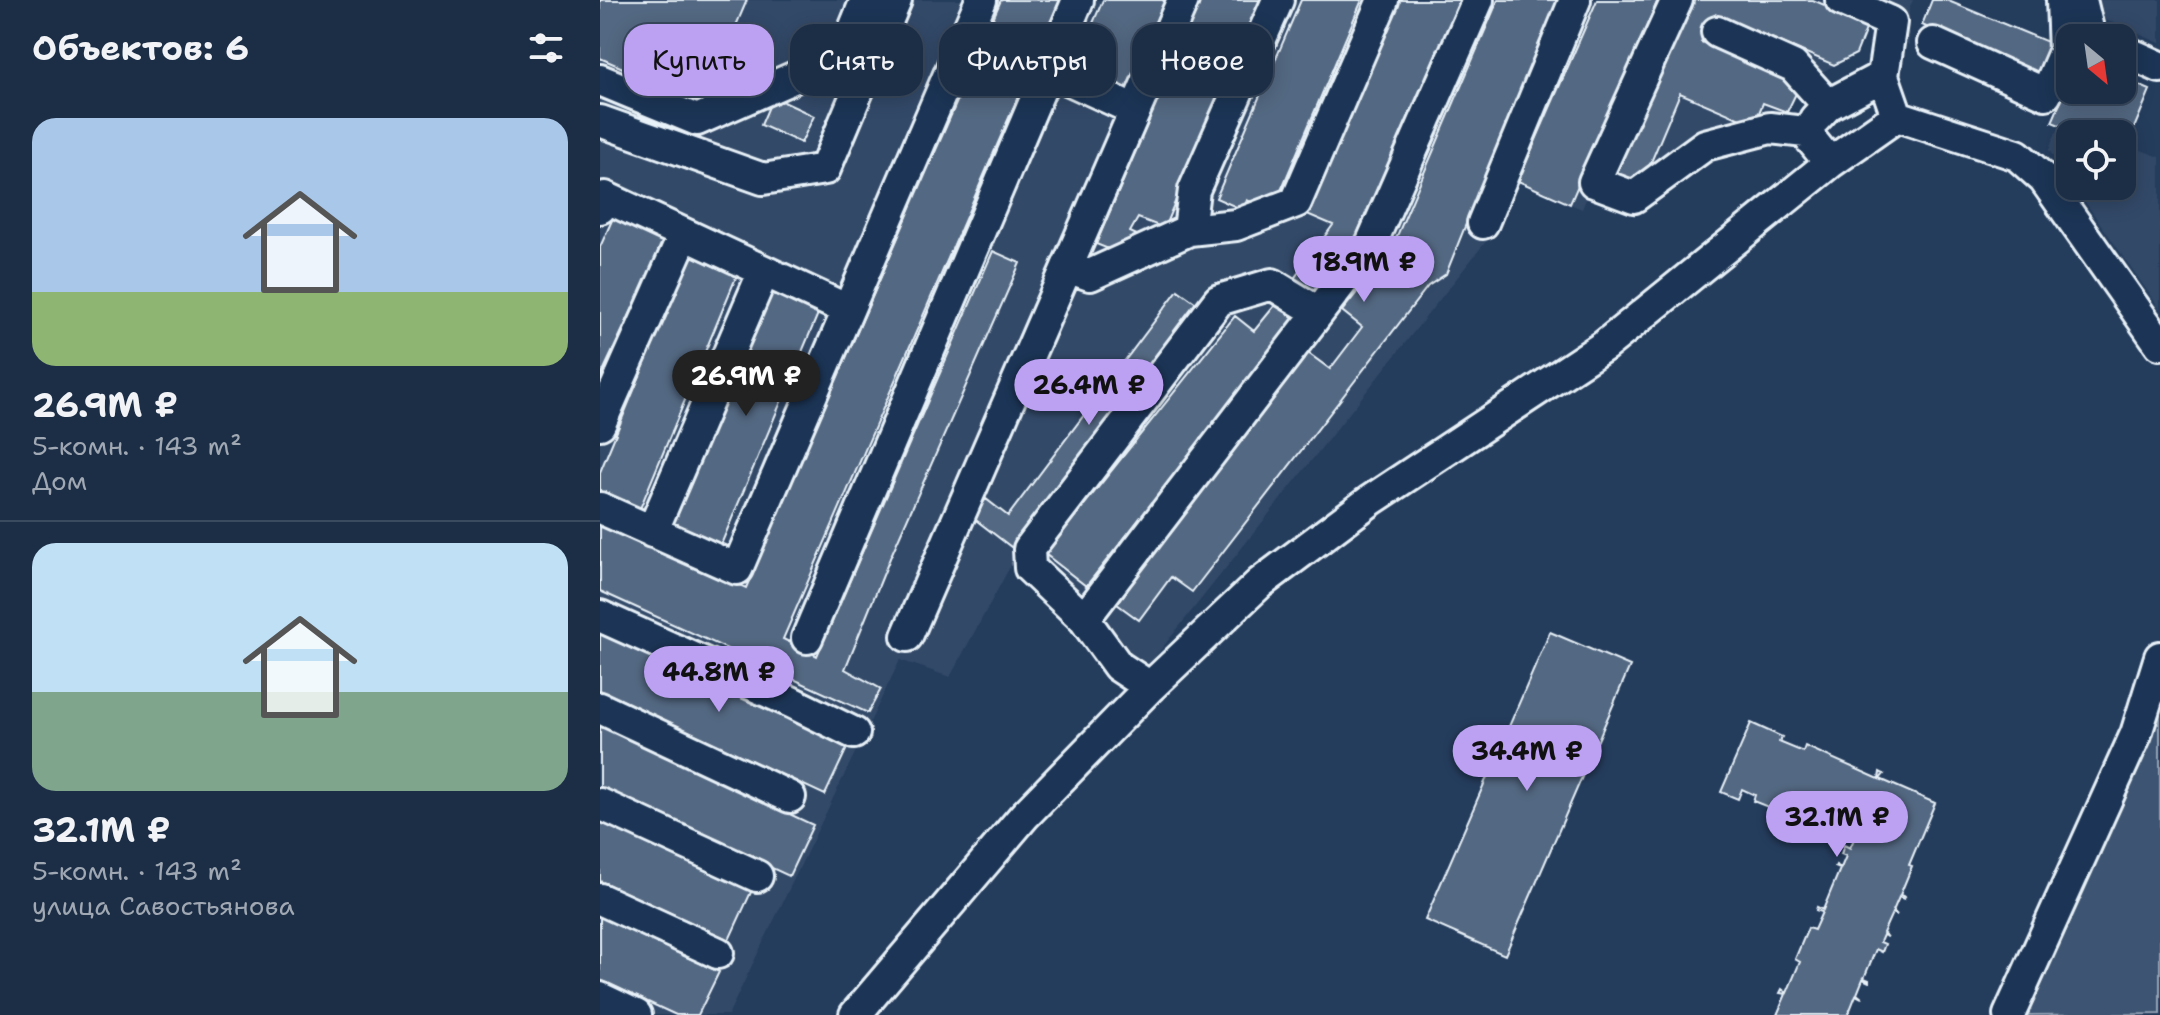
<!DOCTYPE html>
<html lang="ru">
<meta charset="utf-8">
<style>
:root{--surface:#1c2e46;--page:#25364d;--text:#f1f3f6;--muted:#a0a8b3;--line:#3a4a5f;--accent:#bca0f2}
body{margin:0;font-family:"Shantell Sans",sans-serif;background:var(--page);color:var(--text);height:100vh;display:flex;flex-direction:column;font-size:30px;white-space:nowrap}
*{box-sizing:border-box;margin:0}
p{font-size:26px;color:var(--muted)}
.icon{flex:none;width:44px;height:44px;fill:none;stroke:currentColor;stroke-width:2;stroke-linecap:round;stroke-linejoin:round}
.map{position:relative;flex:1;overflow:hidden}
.side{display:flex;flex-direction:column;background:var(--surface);width:600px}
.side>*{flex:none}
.guide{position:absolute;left:24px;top:24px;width:760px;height:72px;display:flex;gap:16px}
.needle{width:52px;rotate:151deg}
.controls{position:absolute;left:1456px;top:24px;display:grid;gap:16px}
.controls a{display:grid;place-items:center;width:80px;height:80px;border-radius:16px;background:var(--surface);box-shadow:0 4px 20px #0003,0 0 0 2px var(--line);font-size:40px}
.price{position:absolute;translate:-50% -68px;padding:0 18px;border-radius:28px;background:var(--accent);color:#111;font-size:26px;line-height:52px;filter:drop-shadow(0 2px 4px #0008)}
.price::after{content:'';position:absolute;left:50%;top:48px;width:24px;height:18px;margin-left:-12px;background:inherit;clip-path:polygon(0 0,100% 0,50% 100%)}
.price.current{background:#222;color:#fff}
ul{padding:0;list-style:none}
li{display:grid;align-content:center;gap:16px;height:424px;padding:0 32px}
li+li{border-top:2px solid var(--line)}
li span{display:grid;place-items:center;height:248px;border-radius:24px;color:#555}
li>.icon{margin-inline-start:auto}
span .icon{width:144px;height:144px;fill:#fffc;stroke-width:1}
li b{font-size:34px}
h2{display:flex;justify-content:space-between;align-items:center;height:96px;padding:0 32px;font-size:34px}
.chip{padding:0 28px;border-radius:24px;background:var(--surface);box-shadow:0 4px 20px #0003,0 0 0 2px var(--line);font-size:28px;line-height:72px}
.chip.current{background:var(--accent);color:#111}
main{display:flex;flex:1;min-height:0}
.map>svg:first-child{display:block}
.built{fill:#334a68}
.green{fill:#3e5472;stroke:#93a2b5;stroke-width:2}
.building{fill:#536782;stroke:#e8f1f8;stroke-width:2}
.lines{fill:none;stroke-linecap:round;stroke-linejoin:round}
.minor-casing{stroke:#e8f1f8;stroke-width:36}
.minor{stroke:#1d3557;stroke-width:30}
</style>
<main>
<section class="side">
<h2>Объектов: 6<svg class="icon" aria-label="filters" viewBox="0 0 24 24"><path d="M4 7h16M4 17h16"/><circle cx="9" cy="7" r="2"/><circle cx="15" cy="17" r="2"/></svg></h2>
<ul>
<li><span style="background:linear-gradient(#a9c7e8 70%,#8fb573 0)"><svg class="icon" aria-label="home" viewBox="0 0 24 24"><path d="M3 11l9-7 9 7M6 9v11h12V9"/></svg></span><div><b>26.9M ₽</b><p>5-комн. · 143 m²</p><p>Дом</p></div></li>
<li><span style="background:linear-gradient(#bfe0f5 60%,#7fa58c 0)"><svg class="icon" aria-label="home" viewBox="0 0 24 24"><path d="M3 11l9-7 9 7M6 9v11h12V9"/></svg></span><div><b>32.1M ₽</b><p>5-комн. · 143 m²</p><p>улица Савостьянова</p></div></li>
</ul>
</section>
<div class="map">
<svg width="1560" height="1015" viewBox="0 0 1560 1015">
<rect width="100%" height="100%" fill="#253d5d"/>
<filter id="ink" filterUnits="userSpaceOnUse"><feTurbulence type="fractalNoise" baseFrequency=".0125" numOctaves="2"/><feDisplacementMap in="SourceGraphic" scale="16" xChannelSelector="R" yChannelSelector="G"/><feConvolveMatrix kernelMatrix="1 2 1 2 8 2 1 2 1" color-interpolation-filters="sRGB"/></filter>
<g filter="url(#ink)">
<path class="built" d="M0 0H1313L1309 9V45L1268 25 1256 54 1201 83 1177 137 988 194 982 209 918 181 899 225 547 667 411 565 350 677 300 660 128 1015H0Z
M1490 0H1560V43L1504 19 1496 14Z
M1456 132 1470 137V180L1449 150Z
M1541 150 1560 157V309L1474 186H1522V159L1533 163Z"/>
<path class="green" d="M1560 709V1014L1427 1015 1549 744Z"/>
<path class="building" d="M0 0H147L103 103 0 58Z
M401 0H460L183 639 217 656 393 251 420 263 290 558 245 669 281 689 268 713 0 591V522L146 588Z
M503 0H567L526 92 473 69Z
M600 0H661L564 228 538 218 530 232 537 235 526 256 496 244Z
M701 0H762L677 200 666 195 661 206 647 200 643 210 616 198Z
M800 0H860L756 237 717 296 693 280 733 225 707 214Z
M898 0H960L904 130 910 134 896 166 890 164 846 274 828 286 592 592 571 577 539 620 517 604 550 558 708 353 730 369 762 327 742 311 791 250Z
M997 0H1058L970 204 918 181Z
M1088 0H1213L1268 24 1256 54 1234 65 1115 14 1101 42 1201 83 1187 112 1163 103 1154 125 1080 93 1041 186 1013 174Z
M1332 0H1346L1455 45 1441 78 1322 25Z
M1522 78 1550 90 1524 152 1522 134H1482L1452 122 1470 80V90H1522Z
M173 97 214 116 201 143 161 125Z
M13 218 64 242 0 378V247Z
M90 255 137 275 39 511 0 495V472Z
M171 289 220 309 120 547 71 527Z
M578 290 599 305 415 550 372 517 386 499 408 516Z
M676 304 698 321 486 586 445 554 635 316 654 331Z
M0 628 249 744 225 795 0 690Z
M950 632 1030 666 905 955 825 920Z
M1151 723 1182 737 1179 742 1203 752 1205 746 1279 779 1280 772 1284 774 1280 779 1335 803 1309 865 1312 866 1300 895 1305 897 1304 899 1299 897 1293 911 1297 915 1292 913 1283 933 1288 937 1283 935 1280 942 1285 944 1282 952 1276 949 1264 978 1269 980V982L1263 979 1257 994 1262 998 1256 995 1248 1015H1177L1186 994 1180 993 1182 989 1187 993 1200 962 1195 959 1208 928 1214 930 1222 912 1216 910 1217 907 1223 910 1240 869 1235 867 1236 865 1241 868 1246 856 1241 854 1244 845 1250 848 1254 839 1237 832 1234 836 1236 830 1210 819 1208 824 1191 817 1194 812 1180 806 1178 811 1153 801 1155 795 1142 789 1138 799 1121 792Z
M0 725 213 825 189 876 0 787Z
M0 821 152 890 129 940 0 881Z
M0 916 119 972 98 1015H76L0 980Z"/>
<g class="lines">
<defs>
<path id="minor" d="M678 0 594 190 589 230 636 225 696 202 783 0
M1077 0 994 182 1034 197 1105 145 1170 128 1205 132 1230 163
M1241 0 1291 22 1283 76 1297 116
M1481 0 1490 37 1493 38
M1117 32 1193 66 1228 105
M1333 43 1446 94 1464 52 1462 0
M1522 50 1560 67
M448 70 535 110
M0 80 97 120 243 56 266 0
M1297 116 1417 155 1444 179 1560 344
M1215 119 1228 105 1283 76
M0 121 163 179 225 169 296 0
M0 208 5 197 248 310
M883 223 975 0
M467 267 490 275 589 230
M0 424 84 234
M0 508 137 569 381 0
M52 532 164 271
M0 616 191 702 254 733
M484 619 430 568 429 549 619 300 672 284 718 312
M307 636 583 0
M207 638 478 0
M550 687 518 666 484 619 771 244 878 0
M0 708 190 797
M0 804 157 876
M0 899 118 953
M0 998 36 1015
M255 1015 424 816 550 687 660 583 771 500 1004 346 1230 163 1297 116
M1409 1015 1536 734 1560 657"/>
</defs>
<use href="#minor" class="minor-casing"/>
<use href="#minor" class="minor"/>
</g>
</g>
</svg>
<div class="controls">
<a><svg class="needle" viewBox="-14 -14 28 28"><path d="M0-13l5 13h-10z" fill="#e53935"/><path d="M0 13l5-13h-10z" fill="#a0a8b3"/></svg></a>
<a><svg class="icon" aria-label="locate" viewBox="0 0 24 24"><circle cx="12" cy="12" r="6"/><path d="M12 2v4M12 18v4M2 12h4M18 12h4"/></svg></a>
</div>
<b class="price" style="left:764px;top:304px">18.9M ₽</b>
<b class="price current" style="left:146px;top:418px">26.9M ₽</b>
<b class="price" style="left:489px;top:427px">26.4M ₽</b>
<b class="price" style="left:119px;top:714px">44.8M ₽</b>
<b class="price" style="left:927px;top:793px">34.4M ₽</b>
<b class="price" style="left:1237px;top:859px">32.1M ₽</b>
<div class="guide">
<a class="chip current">Купить</a>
<a class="chip">Снять</a>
<a class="chip">Фильтры</a>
<a class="chip">Новое</a>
</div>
</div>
</main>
